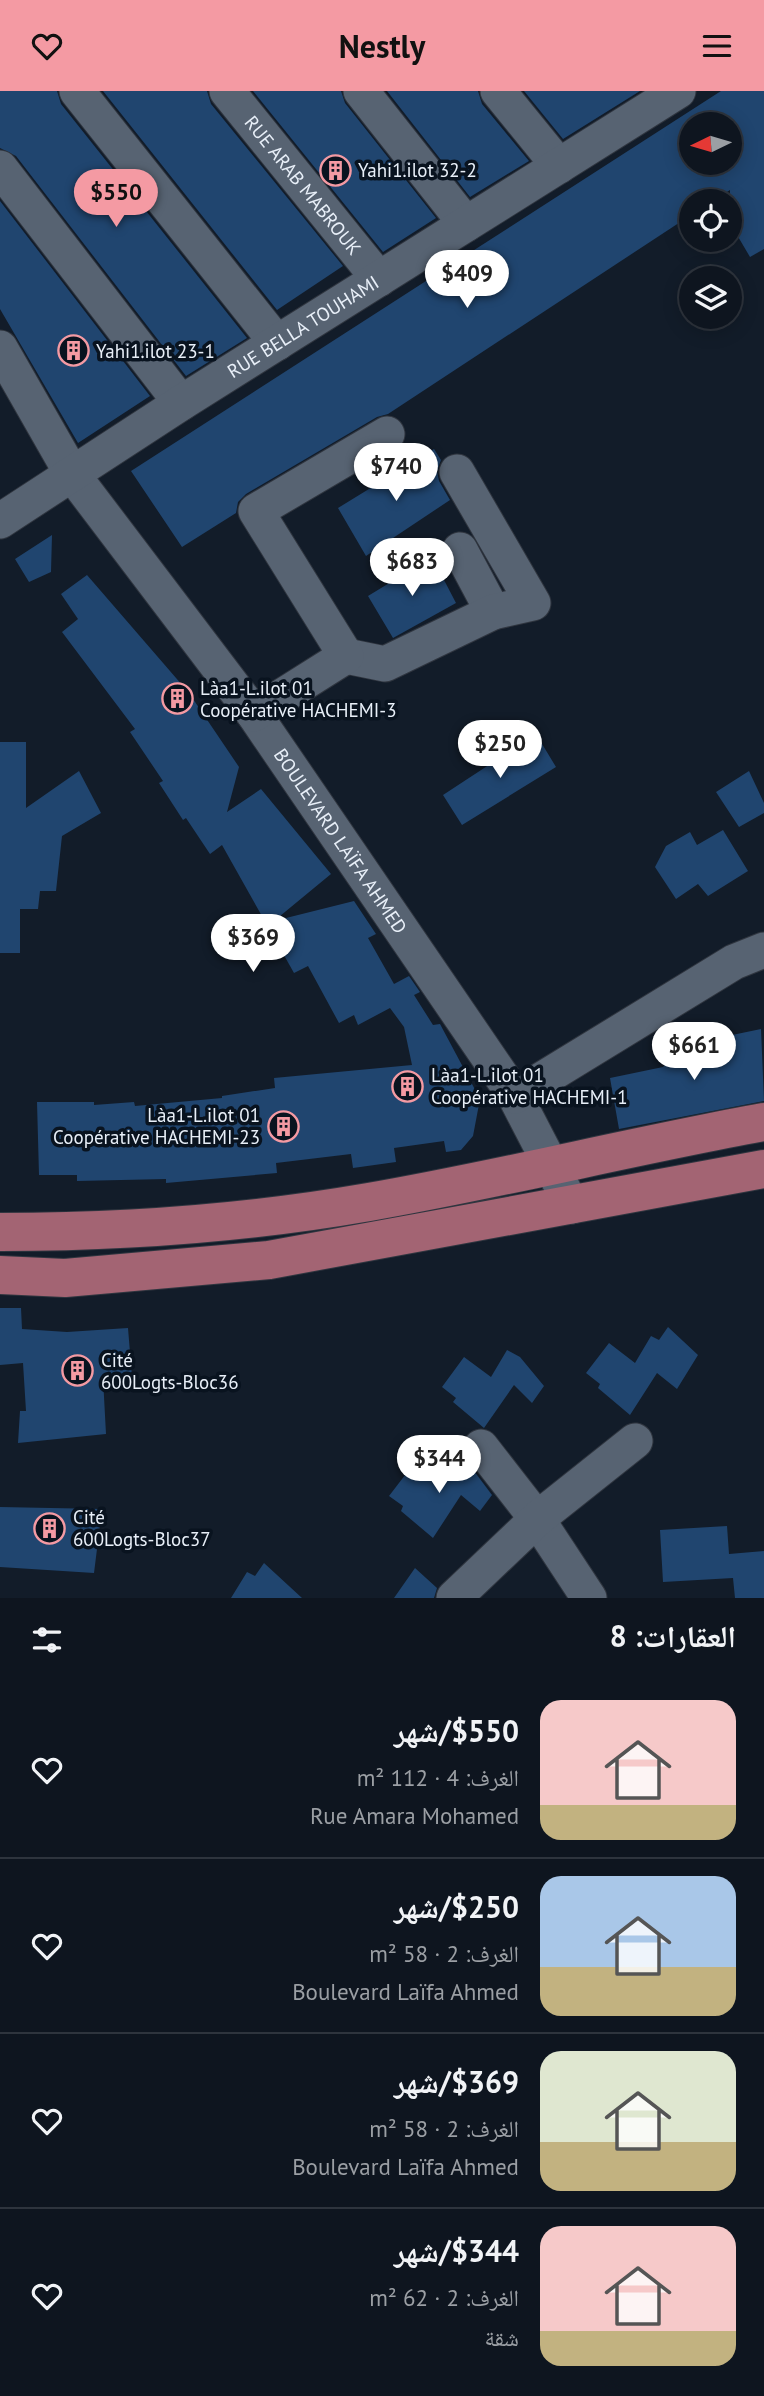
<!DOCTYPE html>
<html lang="ar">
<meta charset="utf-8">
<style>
:root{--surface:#0e151f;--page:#1c222c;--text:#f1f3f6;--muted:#9b9fa4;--line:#2e343d;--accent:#f49aa3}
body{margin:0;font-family:"PT Sans","Noto Naskh Arabic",sans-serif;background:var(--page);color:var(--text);direction:rtl;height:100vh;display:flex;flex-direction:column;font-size:26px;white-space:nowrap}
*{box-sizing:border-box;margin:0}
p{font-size:23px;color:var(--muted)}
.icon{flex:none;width:38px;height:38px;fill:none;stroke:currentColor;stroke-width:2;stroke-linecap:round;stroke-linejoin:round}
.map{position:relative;height:1507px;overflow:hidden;direction:ltr}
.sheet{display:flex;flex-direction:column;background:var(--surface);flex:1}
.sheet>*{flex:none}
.needle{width:46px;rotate:265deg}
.buttons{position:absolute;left:679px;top:21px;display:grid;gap:14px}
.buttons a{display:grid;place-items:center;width:63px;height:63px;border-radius:50%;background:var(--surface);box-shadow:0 4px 18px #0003,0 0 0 2px var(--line);font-size:35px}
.price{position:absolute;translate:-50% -60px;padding:0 16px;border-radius:24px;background:#fff;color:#222;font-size:23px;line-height:46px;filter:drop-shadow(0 2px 4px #0008)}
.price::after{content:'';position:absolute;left:50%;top:42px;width:21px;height:16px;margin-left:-10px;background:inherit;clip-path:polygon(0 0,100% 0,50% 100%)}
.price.on{background:var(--accent);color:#111}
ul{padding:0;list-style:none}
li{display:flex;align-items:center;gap:21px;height:175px;padding:0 28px}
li+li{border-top:2px solid var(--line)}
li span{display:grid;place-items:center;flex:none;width:196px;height:140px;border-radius:21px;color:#555}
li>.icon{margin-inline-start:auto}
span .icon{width:84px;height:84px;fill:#fffc;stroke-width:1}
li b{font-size:30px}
h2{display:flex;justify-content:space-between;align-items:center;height:84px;padding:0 28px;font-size:30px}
header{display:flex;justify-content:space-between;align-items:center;height:91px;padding:0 28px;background:var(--accent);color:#111;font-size:32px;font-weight:600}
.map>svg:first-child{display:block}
.building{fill:#20456f;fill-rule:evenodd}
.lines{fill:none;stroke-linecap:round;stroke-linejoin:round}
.minor-casing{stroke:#2f353f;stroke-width:37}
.major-casing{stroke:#2f353f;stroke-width:40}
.minor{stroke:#576372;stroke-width:35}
.major{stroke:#a36473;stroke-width:38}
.labels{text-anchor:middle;stroke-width:7;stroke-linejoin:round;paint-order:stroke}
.poi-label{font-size:19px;fill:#e8eff8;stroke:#09131f;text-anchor:start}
.street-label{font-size:19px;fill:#e8eff8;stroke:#09131f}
</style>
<header><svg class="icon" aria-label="menu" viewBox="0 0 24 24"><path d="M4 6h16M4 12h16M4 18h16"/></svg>Nestly<svg class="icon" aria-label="heart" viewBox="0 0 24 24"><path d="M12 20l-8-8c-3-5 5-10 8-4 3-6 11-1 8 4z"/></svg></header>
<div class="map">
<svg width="764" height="1507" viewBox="0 0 764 1507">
<rect width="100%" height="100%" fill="#121c29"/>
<path class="building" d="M0 0H57L61 13 247 247 186 285 16 65 0 57Z
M103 0H207L211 13 343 175 277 219Z
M253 0H341L345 12 436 127 383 161Z
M387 0H478L482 13 529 70 470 106Z
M524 0H640L563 48Z
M721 0H764V158L750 166 730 132V99L713 110H691V124L388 323 377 326 246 403 238 411 236 422 182 456 131 380ZM691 33H730V72H691Z
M0 110 150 305 78 352 0 218Z
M434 358 441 369 437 380 439 390 450 409 366 465 338 417Z
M52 444 51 481 29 491 15 468Z
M432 466 456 512 393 547 368 505 391 491 388 488Z
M87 484 189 602 239 676 227 721 261 698 331 783 274 830 354 810 376 843 368 847 394 893 409 885 420 901 414 904 433 934 440 933 480 1008 473 1045 461 1059 446 1061 444 1050 394 1057 396 1071 353 1077 351 1063 276 1072 277 1082 166 1092V1088L77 1090V1084H39L37 1011H94V1014L134 1011 135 1015 222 1007V1005L275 997 274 987 412 974 404 936 390 917 358 934 354 924 339 932 308 875 294 882 222 754 210 763 186 727 183 729 159 692 163 690 130 641 135 638 62 541 78 528 61 503Z
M536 643 556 676 462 734 443 704Z
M0 651H26V717L79 680 101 722 62 745 56 800H40L38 818H20V862H0Z
M749 680 764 712V722L739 736 716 701Z
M723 739 748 780 708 805 698 793 676 808 655 776 666 755 690 741 697 754Z
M761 938 764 1010 619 1038 610 987 663 976 684 954Z
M0 1217H21L22 1238 67 1241 128 1237 132 1286 103 1287 106 1343 18 1352 20 1320H26L23 1272 0 1274Z
M668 1236 698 1264 677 1298 657 1282 630 1324 598 1297 600 1293 586 1282 609 1252 635 1272 651 1245 659 1249Z
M507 1259 520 1266 544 1295 532 1312 514 1294 484 1337 453 1311 456 1307 442 1296 464 1266 491 1286Z
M454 1368 462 1372 465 1368 492 1404 480 1420 461 1404 433 1447 401 1420 403 1415 389 1405 412 1375 438 1394Z
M0 1416 102 1418 94 1482 0 1476Z
M727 1435 729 1463 764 1460V1507H735L733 1487 663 1491 660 1439Z
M264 1472 302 1507H231L247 1481 255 1485Z
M415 1477 437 1497 434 1507H394Z"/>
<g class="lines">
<defs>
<g id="minor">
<path d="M77 0 277 252"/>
<path id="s1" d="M227 0 379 188"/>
<path d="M361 0 466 133"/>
<path d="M498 0 559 75"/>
<path d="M0 77 181 312"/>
<path id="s2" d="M0 257 72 383 254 623 515 1005 572 1115"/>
<path id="s3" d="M0 430 181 312 678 0"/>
<path d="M460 459 493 521"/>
<path d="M346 565 385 573 493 521 533 512 457 381"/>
<path d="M254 623 346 565 256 420 387 343"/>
<path d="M515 1005 734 871 764 859"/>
<path d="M481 1356 537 1428 589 1507"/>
<path d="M454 1507 537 1428 635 1350"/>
</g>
<path id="major" d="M0 1141C123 1141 248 1132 369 1111 502 1088 632 1055 764 1031
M0 1184 65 1187 269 1169 764 1078"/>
</defs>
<use href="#minor" class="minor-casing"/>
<use href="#major" class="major-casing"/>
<use href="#minor" class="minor"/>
<use href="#major" class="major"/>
</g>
<defs>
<symbol id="building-ring" viewBox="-11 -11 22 22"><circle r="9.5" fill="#09131f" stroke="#f49aa3" stroke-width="1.5"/><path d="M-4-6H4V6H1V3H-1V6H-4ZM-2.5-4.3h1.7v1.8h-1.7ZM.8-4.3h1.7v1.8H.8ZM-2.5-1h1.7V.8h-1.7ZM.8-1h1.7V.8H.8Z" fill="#f49aa3"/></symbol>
</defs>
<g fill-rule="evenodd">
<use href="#building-ring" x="318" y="62" width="35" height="35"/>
<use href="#building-ring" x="56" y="242" width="35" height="35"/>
<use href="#building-ring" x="160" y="590" width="35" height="35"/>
<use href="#building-ring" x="390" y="978" width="35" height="35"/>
<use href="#building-ring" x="266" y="1018" width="35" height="35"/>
<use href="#building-ring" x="60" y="1262" width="35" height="35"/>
<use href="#building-ring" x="32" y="1420" width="35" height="35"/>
</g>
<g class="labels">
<g class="poi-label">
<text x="358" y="86">Yahi1.ilot 32-2</text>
<text x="96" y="267">Yahi1.ilot 23-1</text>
<text x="200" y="604">Làa1-L.ilot 01<tspan x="200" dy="22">Coopérative HACHEMI-3</tspan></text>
<text x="431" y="991">Làa1-L.ilot 01<tspan x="431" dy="22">Coopérative HACHEMI-1</tspan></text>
<text x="260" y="1031" text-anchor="end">Làa1-L.ilot 01<tspan x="260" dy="22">Coopérative HACHEMI-23</tspan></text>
<text x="101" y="1276">Cité<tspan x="101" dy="22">600Logts-Bloc36</tspan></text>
<text x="73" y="1433">Cité<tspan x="73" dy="22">600Logts-Bloc37</tspan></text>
</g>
<g class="street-label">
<text dy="7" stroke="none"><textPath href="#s1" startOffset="121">RUE ARAB MABROUK</textPath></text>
<text dy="7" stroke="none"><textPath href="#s3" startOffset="360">RUE BELLA TOUHAMI</textPath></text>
<text dy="7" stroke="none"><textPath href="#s2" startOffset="600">BOULEVARD LAÏFA AHMED</textPath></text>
</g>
</g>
</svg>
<div class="buttons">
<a><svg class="needle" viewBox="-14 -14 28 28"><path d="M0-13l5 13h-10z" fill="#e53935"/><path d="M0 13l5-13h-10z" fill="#9b9fa4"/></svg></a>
<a><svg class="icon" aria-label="locate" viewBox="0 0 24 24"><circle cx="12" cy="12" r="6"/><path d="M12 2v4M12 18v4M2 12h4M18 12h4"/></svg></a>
<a><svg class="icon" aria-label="layers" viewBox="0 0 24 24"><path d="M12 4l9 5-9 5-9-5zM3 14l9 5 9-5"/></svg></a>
</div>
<b class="price on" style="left:116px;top:138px">$550</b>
<b class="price" style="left:467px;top:219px">$409</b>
<b class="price" style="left:396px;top:412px">$740</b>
<b class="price" style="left:412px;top:507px">$683</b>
<b class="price" style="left:500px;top:689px">$250</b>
<b class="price" style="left:253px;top:883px">$369</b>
<b class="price" style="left:694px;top:991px">$661</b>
<b class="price" style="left:439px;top:1404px">$344</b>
</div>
<section class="sheet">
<h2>العقارات: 8<svg class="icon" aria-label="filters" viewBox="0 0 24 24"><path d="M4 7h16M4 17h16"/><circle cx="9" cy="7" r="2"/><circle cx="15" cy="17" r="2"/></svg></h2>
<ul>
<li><span style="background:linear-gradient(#f6c9c9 75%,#c2b280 0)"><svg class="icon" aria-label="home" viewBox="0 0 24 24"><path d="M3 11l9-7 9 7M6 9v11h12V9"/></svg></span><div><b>$550/شهر</b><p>الغرف: 4 · 112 m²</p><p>Rue Amara Mohamed</p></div><svg class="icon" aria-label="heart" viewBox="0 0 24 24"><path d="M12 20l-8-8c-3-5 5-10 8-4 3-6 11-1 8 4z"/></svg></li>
<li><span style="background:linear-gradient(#a9c7e8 65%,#c2b280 0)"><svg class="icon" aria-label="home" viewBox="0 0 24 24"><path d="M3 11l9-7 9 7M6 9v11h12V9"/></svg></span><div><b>$250/شهر</b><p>الغرف: 2 · 58 m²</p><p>Boulevard Laïfa Ahmed</p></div><svg class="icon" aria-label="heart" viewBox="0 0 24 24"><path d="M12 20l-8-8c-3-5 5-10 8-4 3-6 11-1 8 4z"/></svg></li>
<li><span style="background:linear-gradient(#dfe7d0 65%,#c2b280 0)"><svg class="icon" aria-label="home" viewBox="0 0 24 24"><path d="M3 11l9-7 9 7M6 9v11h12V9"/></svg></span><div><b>$369/شهر</b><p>الغرف: 2 · 58 m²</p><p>Boulevard Laïfa Ahmed</p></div><svg class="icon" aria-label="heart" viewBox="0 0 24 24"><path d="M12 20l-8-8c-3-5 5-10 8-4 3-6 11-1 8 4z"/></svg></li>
<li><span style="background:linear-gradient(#f6c9c9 75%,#c2b280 0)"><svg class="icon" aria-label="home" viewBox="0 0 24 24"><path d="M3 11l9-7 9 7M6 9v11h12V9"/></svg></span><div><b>$344/شهر</b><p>الغرف: 2 · 62 m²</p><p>شقة</p></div><svg class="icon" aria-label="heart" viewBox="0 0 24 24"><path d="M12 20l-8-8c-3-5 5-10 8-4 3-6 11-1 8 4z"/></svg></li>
</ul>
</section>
